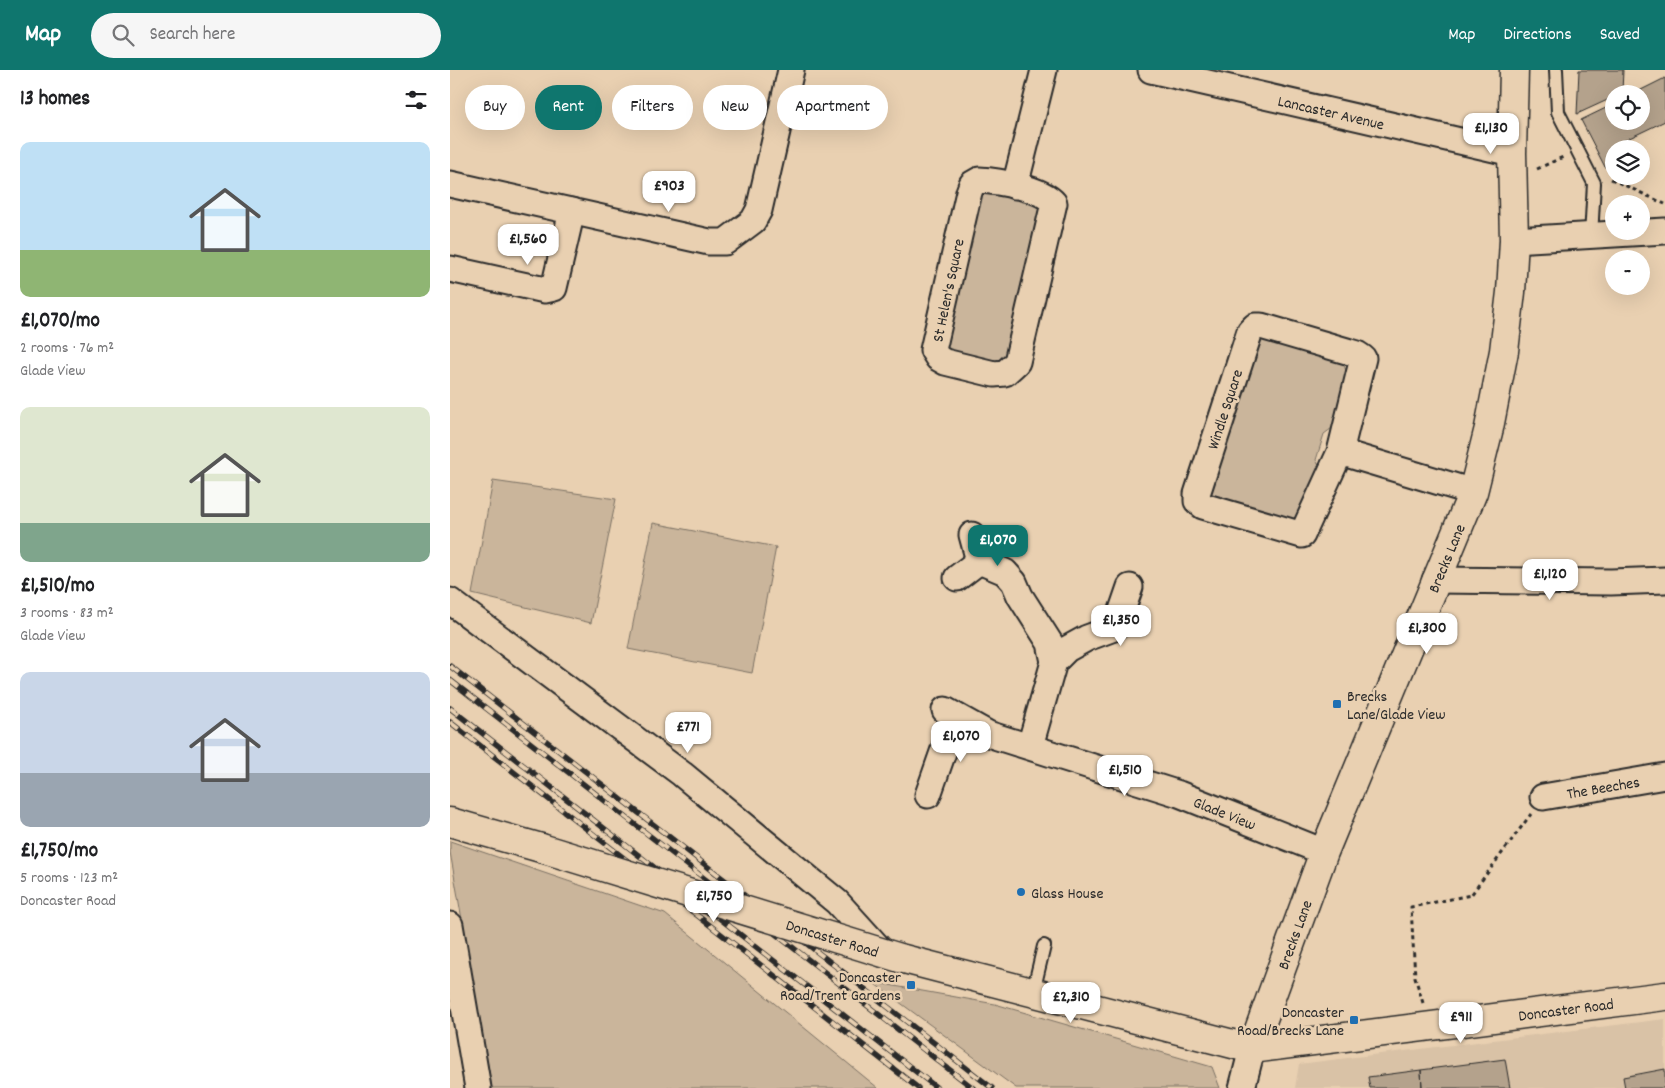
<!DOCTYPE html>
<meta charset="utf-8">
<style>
:root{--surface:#fff;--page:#f6f6f6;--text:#202124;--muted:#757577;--accent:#0f766e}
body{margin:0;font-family:Dekko,sans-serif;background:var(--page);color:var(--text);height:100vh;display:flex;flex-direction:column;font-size:19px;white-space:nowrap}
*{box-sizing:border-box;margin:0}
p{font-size:16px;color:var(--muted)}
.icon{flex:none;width:28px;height:28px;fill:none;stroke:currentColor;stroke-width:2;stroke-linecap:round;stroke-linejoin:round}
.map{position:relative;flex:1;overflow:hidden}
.details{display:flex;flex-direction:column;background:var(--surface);width:450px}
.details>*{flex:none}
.hud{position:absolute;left:15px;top:15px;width:475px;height:45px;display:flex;gap:10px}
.buttons{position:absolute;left:1155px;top:15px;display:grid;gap:10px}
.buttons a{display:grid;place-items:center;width:45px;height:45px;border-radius:50%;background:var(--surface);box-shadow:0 5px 20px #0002;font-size:25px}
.price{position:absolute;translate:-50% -42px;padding:0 11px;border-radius:10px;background:#fff;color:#222;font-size:16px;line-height:32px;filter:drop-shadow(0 1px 2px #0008)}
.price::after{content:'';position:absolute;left:50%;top:30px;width:15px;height:11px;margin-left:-8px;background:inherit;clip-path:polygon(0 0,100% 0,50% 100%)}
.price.on{background:var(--accent);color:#fff}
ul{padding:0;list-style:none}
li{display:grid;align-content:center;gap:10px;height:265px;padding:0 20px}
li span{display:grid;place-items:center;height:155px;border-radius:10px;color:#555}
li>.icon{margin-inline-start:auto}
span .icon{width:90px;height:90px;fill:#fffc;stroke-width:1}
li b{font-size:21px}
h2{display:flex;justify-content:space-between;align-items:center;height:60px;padding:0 20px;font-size:21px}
.tag{padding:0 18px;border-radius:22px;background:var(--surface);box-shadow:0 5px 20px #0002;font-size:18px;line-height:45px}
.tag.on{background:var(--accent);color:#fff}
header{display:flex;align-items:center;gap:30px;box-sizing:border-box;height:70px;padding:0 25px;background:var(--accent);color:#fff}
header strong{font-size:24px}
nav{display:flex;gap:28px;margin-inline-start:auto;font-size:18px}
.search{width:350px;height:45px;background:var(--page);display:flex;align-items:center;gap:12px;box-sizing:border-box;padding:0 18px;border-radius:28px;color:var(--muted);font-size:19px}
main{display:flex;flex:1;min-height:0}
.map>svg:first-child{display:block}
.built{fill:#d9c2a6}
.green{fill:#cab59b;stroke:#7a7063}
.building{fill:#b4a28c;stroke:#2b2b2b}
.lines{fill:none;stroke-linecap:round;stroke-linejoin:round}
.lane-casing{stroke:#2b2b2b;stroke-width:16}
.street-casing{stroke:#2b2b2b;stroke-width:29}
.secondary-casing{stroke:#2b2b2b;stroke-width:31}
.path{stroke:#2b2b2b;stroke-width:3;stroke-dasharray:4 4;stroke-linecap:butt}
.lane{stroke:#e9d0b1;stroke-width:12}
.street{stroke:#e9d0b1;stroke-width:25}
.secondary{stroke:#e9d0b1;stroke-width:28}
.rail-casing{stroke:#2b2b2b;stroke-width:5.5}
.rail{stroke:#e9d0b1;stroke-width:4;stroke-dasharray:11;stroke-linecap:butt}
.secondary-bridge-casing{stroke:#2b2b2b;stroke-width:31;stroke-linecap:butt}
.secondary-bridge{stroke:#e9d0b1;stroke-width:28}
.poi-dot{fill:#1f6fb2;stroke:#e9d0b1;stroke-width:2}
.labels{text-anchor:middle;stroke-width:5;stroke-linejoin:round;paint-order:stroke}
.street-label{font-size:16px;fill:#2b2b2b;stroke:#e9d0b1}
.poi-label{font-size:16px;fill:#2b2b2b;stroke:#e9d0b1;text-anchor:start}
</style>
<header>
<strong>Map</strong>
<div class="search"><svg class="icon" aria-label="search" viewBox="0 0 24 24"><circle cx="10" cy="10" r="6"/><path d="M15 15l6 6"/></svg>Search here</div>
<nav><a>Map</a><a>Directions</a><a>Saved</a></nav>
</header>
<main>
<section class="details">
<h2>13 homes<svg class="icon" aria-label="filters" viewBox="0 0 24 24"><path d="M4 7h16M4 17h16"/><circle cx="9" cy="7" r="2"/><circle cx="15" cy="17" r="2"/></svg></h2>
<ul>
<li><span style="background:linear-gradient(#bfe0f5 70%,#8fb573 0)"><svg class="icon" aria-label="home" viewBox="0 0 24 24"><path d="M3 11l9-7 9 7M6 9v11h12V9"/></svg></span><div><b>£1,070/mo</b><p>2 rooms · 76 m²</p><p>Glade View</p></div></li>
<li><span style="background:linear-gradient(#dfe7d0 75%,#7fa58c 0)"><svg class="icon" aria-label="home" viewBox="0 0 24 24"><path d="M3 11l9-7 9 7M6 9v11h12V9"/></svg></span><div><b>£1,510/mo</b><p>3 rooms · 83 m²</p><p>Glade View</p></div></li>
<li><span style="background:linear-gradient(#c9d6e8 65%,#9aa5b1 0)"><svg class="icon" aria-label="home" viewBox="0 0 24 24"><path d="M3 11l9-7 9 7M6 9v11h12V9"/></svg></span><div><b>£1,750/mo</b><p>5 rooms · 123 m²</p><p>Doncaster Road</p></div></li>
</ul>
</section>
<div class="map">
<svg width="1215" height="1018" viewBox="0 0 1215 1018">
<rect width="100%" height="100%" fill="#e9d0b1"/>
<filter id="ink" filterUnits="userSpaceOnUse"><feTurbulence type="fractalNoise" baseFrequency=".02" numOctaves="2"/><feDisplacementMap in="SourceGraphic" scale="10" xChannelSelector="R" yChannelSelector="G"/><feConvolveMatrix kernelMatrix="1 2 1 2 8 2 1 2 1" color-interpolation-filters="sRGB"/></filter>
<g filter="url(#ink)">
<path class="built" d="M1215 949V1018H845L849 994Z"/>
<path class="green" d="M539 122C556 126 585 126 592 145L555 294 494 279 525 131 532 124Z
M816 267 891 289 899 307 889 353 874 364 866 390 873 403 851 454 762 432 758 414 804 275Z
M43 411 166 429 141 553 22 524Z
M203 453 326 477 302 603 178 579Z
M0 771 215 844 428 1018H42L0 782Z
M422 912 545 934 762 997 770 1018H566Z"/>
<path class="building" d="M1129 0H1173L1172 22 1164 24V27L1127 44Z
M1215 8V51L1167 74 1169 79H1164V93L1155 97 1131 50 1164 34V51H1191V24H1183Z
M1055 989 1060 1018H972L971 1000Z
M1215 999V1018H1175L1173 1007Z
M971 1000 972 1018H920L918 1007Z"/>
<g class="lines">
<defs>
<path id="lane" d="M1106 0 1108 42 1144 113 1141 167
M583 922 594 876"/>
<g id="street">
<path id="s1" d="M701 0 1062 83"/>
<path d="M529 110C548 111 592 118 604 133L567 292 555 303 544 304 495 292 488 288 483 280 519 122 522 114Z"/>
<path d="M0 114 259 172H275L303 151 309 140 341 0"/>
<path d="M565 116 594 0"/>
<path d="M1064 170 1215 161"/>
<path d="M0 199 95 220 104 218 122 141"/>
<path d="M890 382 913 288 907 284 811 256H805L800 261 747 424V431L753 436 852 465 890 382 1023 422"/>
<path d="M529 491 555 502 564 512 570 526 600 573 604 592 580 676"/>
<path d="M507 508 529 491 522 465"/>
<path d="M985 510 1161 512 1215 510"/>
<path d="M0 531 232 704 387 832 434 884"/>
<path d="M604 592 617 579 637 568 664 558 669 549 680 517"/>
<path id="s2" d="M495 640 538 664 729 724 874 782"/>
<path d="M478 725 505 648"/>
<path id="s3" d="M1093 727 1215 706"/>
<path d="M0 855 28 1018"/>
<path d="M792 1018 802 979"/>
</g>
<g id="secondary">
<path d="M0 752 91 778"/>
<path id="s4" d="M450 888 802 979 1215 926"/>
<path id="s5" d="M802 979 874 782 1023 422 1039 358 1054 281 1061 222 1064 170 1062 83 1064 0"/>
</g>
</defs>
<use href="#lane" class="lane-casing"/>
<use href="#street" class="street-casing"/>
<use href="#secondary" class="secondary-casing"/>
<path class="path" d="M1087 99 1113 87
M1161 109 1215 134
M973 933 965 907 961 837 1021 825 1081 744"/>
<use href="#lane" class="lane"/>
<use href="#street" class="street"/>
<use href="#secondary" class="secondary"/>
<defs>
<path id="rail" d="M0 596 542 1018
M0 610 523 1018
M0 638 487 1018
M0 652 468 1018"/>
</defs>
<use href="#rail" class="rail-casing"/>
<use href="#rail" class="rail"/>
<defs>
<g id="secondary-bridge">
<path id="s6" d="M91 778 450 888"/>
</g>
</defs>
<use href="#secondary-bridge" class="secondary-bridge-casing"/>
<use href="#secondary-bridge" class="secondary-bridge"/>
</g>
</g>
<g class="poi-dot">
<rect x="882" y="629" width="10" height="10" rx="2.5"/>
<circle cx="571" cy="822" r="5"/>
<rect x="456" y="910" width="10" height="10" rx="2.5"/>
<rect x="899" y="945" width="10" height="10" rx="2.5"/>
</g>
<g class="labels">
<g class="street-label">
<text dy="6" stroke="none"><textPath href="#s1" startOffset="185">Lancaster Avenue</textPath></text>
<text transform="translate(497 220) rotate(-78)" y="6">St Helen's Square</text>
<text transform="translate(774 339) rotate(-72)" y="6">Windle Square</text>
<text dy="6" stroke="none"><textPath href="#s5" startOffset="528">Brecks Lane</textPath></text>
<text dy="6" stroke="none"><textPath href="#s3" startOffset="61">The Beeches</textPath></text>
<text dy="6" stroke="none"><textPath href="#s2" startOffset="299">Glade View</textPath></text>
<text dy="6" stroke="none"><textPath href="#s5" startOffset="122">Brecks Lane</textPath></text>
<text dy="6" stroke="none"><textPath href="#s6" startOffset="305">Doncaster Road</textPath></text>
<text dy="6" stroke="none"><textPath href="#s4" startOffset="680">Doncaster Road</textPath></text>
</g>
<g class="poi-label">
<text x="897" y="631">Brecks<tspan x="897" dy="18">Lane/Glade View</tspan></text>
<text x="581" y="828">Glass House</text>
<text x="451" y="912" text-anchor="end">Doncaster<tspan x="451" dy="18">Road/Trent Gardens</tspan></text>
<text x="894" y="947" text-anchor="end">Doncaster<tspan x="894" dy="18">Road/Brecks Lane</tspan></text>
</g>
</g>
</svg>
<div class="buttons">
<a><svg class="icon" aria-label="locate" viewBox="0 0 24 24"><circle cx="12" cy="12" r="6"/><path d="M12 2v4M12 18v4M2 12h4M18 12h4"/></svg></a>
<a><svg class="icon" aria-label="layers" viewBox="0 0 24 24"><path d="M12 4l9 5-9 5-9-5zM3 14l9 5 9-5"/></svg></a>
<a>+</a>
<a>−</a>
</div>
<b class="price" style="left:1041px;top:85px">£1,130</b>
<b class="price" style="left:219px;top:143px">£903</b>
<b class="price" style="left:78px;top:196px">£1,560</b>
<b class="price on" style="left:548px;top:497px">£1,070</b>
<b class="price" style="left:1100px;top:531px">£1,120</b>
<b class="price" style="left:671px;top:577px">£1,350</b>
<b class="price" style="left:977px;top:585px">£1,300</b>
<b class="price" style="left:238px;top:684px">£771</b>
<b class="price" style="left:511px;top:693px">£1,070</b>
<b class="price" style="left:675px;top:727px">£1,510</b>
<b class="price" style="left:264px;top:853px">£1,750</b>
<b class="price" style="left:621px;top:954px">£2,310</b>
<b class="price" style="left:1011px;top:974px">£911</b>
<div class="hud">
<a class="tag">Buy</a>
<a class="tag on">Rent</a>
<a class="tag">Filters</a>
<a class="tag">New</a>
<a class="tag">Apartment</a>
</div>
</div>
</main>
